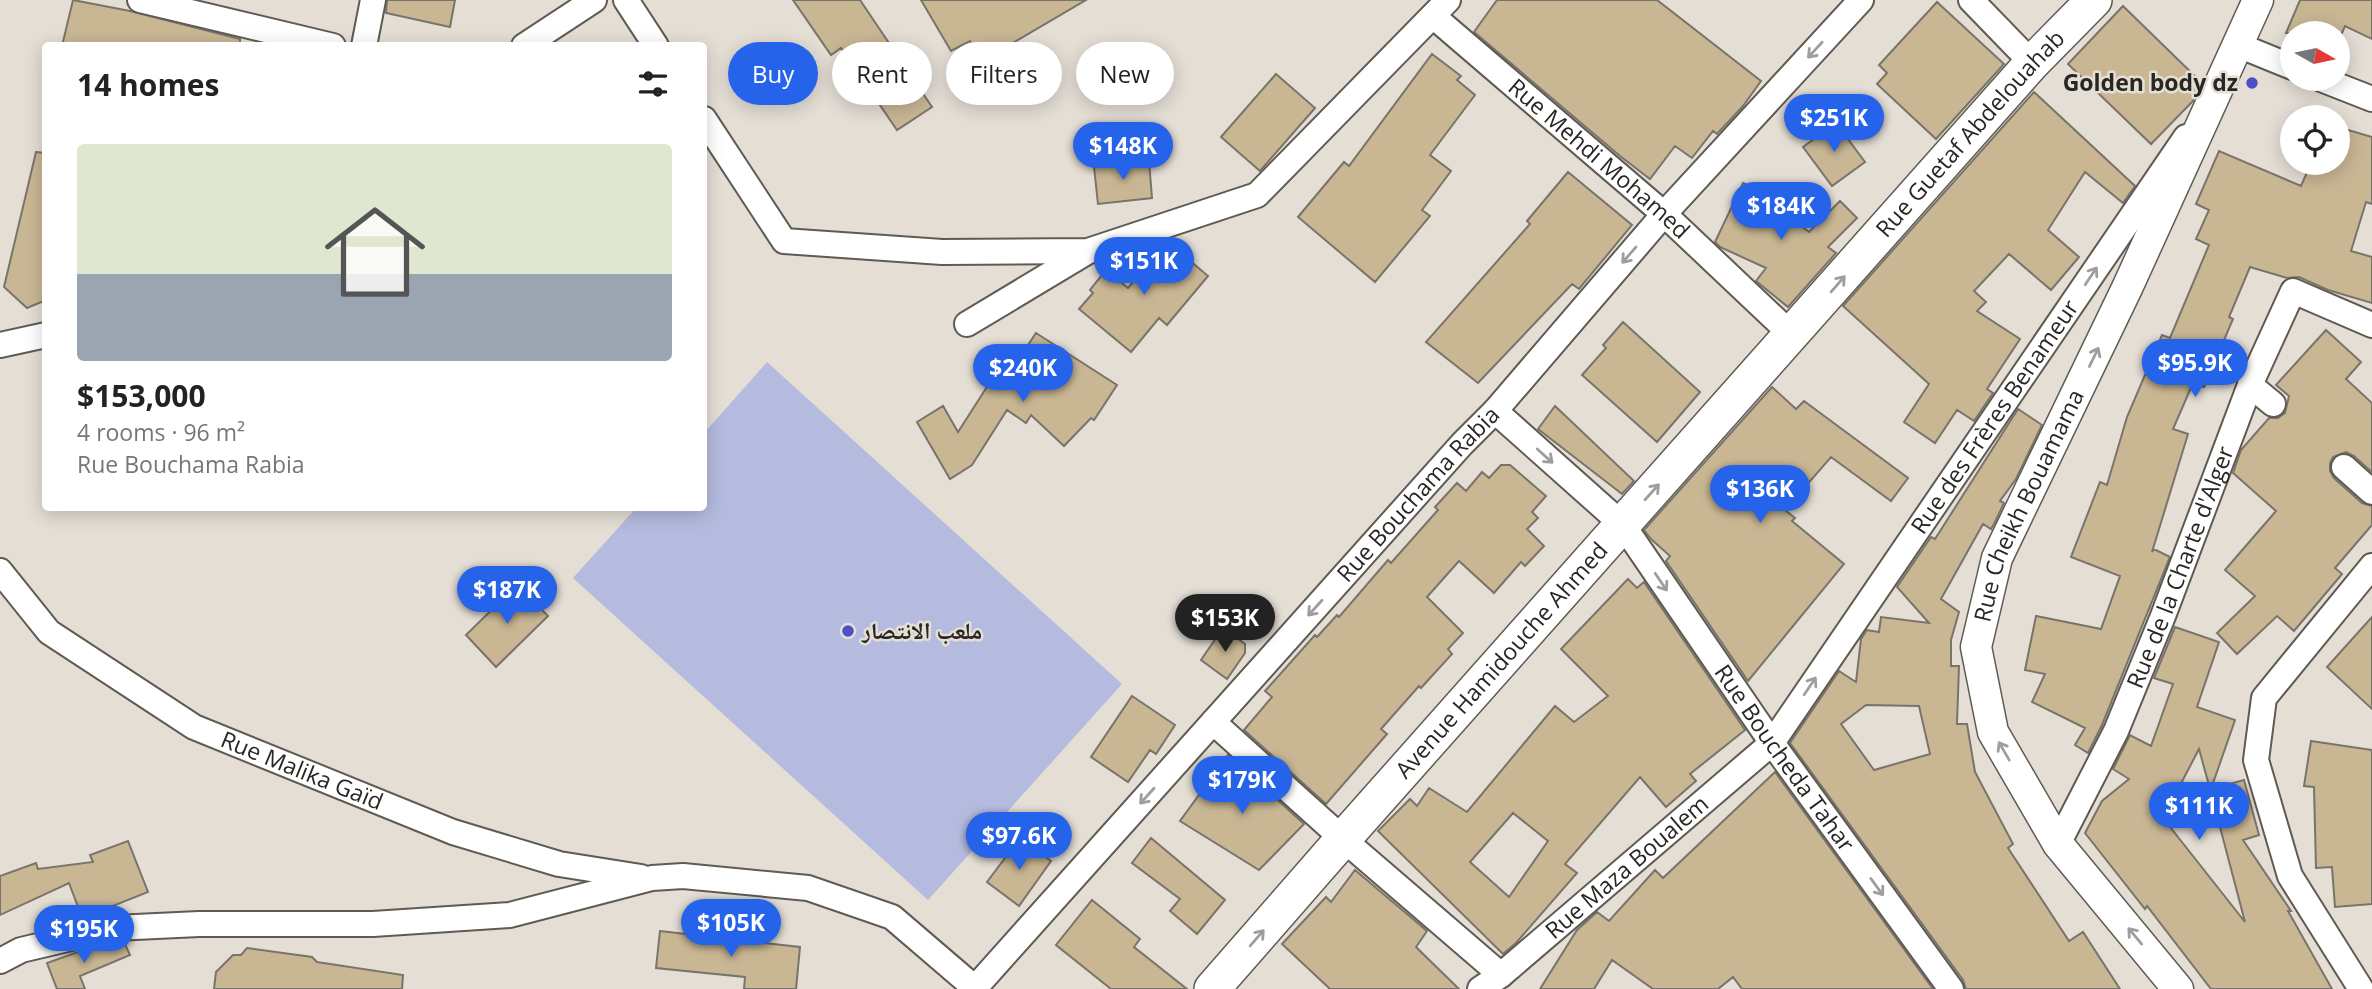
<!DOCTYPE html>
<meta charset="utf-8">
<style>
:root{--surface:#fff;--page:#f6f6f6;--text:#222;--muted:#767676;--line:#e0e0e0;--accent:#2563eb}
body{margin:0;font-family:"Open Sans","Noto Naskh Arabic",sans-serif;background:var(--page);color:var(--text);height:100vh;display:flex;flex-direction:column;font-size:26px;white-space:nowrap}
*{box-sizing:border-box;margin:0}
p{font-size:23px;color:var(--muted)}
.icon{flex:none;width:38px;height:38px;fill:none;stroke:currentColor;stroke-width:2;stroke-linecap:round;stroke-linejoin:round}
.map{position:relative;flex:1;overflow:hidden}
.panel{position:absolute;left:42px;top:42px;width:665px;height:469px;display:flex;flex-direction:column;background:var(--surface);border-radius:7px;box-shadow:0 4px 18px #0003}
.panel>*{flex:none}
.guide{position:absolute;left:728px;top:42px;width:665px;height:63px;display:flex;gap:14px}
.needle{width:46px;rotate:99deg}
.buttons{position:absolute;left:2280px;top:21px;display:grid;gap:14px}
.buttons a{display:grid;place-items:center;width:70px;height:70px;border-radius:50%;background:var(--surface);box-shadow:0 4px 18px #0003;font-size:35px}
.price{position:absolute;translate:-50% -60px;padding:0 16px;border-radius:24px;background:var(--accent);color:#fff;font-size:23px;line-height:46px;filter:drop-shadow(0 2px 4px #0008)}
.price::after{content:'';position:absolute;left:50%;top:42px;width:21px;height:16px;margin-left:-10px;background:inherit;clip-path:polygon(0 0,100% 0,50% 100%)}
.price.on{background:#222;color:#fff}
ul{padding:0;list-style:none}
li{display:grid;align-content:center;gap:14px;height:371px;padding:0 35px}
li+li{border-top:2px solid var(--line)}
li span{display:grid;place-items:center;height:217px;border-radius:7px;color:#555}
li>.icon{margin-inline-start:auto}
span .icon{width:126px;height:126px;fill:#fffc;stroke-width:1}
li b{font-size:30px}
h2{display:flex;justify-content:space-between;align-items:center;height:84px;padding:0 35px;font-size:30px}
.tag{padding:0 24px;border-radius:32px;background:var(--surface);box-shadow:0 4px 18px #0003;font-size:24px;line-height:63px}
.tag.on{background:var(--accent);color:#fff}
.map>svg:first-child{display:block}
.green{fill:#b4bbde}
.building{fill:#c9b794;stroke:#79746b;stroke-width:2;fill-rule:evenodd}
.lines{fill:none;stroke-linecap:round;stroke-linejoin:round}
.minor-casing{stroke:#5f5b53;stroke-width:28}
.tertiary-casing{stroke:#5f5b53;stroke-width:33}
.secondary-casing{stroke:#5f5b53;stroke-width:38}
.minor{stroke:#fff;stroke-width:24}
.tertiary{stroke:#fff;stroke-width:30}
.secondary{stroke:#fff;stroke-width:35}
.oneway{stroke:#9f9e9c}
.poi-dot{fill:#4b50c6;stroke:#e4ded5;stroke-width:2.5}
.labels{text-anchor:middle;stroke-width:5;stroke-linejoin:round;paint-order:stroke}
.poi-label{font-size:23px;font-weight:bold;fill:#292723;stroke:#e4ded5;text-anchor:end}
.street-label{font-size:23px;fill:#292723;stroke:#e4ded5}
</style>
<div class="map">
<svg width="2372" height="989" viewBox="0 0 2372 989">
<rect width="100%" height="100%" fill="#e4ded5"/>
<path class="green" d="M767 362 1122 684 928 900 573 578 636 508H704V433Z"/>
<path class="building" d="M73 0 130 11 240 39V46H62Z
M387 0H455L450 27 386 13Z
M793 0H860L932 107 897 130 841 48 831 55Z
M921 0H1086L982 61 970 41 951 51Z
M1497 0H1657L1761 81 1743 106 1717 134 1713 131 1692 158 1675 146 1650 179 1620 156 1474 32Z
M2300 0H2372V39L2345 26 2342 33H2286Z
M1937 2 2004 64 1936 139 1877 84 1887 73 1879 65Z
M2123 6 2201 82 2193 101 2151 144 2068 64Z
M1432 54 1461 76 1457 80 1475 95 1430 155 1451 171 1422 210 1430 216 1375 282 1298 217 1344 162 1349 166Z
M1276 74 1315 108 1260 171 1221 137Z
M2034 92 2135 186 2123 203 2085 172 2048 230 2079 257 2051 290 2009 254 1974 291 1986 302 1977 311 2020 339 1987 389 1993 393 1974 421 1957 410 1935 443 1904 422 1929 384 1843 306Z
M1836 123 1865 162 1832 186 1803 147Z
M2338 127 2372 137V204L2366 202 2351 251 2372 257V303L2328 290 2299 277 2287 278 2250 267 2229 317 2233 319 2204 387 2193 383 2173 429 2188 434 2152 552 2154 549 2170 557 2102 725 2088 753 2075 745 2085 728 2032 702 2045 674 2025 670 2036 616 2101 629 2120 576 2071 557 2100 482 2107 485 2127 417 2162 335 2170 338 2209 245 2196 239 2209 210 2196 204 2219 151 2301 186 2311 163H2338Z
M36 152 46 153V300L27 308 4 287Z
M1149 161 1152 198 1098 204 1094 167Z
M1568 172 1632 225 1579 289 1572 284 1478 383 1426 342 1530 224 1527 221Z
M1743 183 1776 198 1774 204 1809 232 1840 201 1857 218 1828 247 1836 253 1788 307 1756 281 1766 268 1720 247 1715 242Z
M1167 241 1208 276 1167 325 1159 318 1131 352 1079 309 1093 293 1090 290 1106 270 1128 288Z
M1623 322 1700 392 1657 442 1582 375 1606 348 1603 345Z
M2326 330 2361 362 2346 379 2372 403V472L2354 456 2346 452 2333 457 2330 463V471L2334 478 2362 503 2372 506V525L2335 568 2342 574 2294 631 2277 616 2237 654 2217 633 2255 596 2225 570 2276 511 2233 473 2241 450 2269 418H2278L2285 413 2289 396 2276 385Z
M1036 333 1117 385 1094 420 1091 418 1064 446 1031 415 1026 423 1007 410 972 465 950 479 917 422 943 406 958 432 999 368 1009 374Z
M1772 387 1796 409 1804 401 1908 478 1891 501 1831 457 1785 510 1795 518 1792 521 1844 564 1748 681 1666 561 1670 556 1651 539 1644 530Z
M1555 406 1634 481 1622 494 1538 429Z
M2018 409 2042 425 2016 479 2000 501 2004 503 1994 524 1991 529 1983 524 1941 599 1959 612 1951 640V666H1959L1957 724H1967L1975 772 2013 844 2008 848 2069 941 2083 932 2120 989H1966L1963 980 1790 743 1839 671 1856 682 1861 639 1867 630 1879 632 1881 617 1929 623 1897 587 1931 537 1935 539ZM1866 705 1919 706 1930 754 1874 770 1841 724Z
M1501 465H1510L1546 496 1532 512 1538 518 1527 529 1544 546 1525 566 1521 562 1494 593 1459 561 1427 597 1463 633 1448 649 1452 654 1421 688 1419 686 1381 729 1387 734 1326 804 1244 730 1272 697 1265 691 1315 635 1317 637 1337 615 1339 617 1388 560 1391 563 1438 510 1435 507 1457 483 1466 491 1482 472 1489 478Z
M1628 579 1637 588 1644 582 1745 730 1690 774 1696 781 1666 807 1640 777 1565 864 1577 873 1516 943 1503 954 1378 831 1410 799 1417 806 1429 788 1467 812 1555 706 1574 722 1608 696 1561 649ZM1513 813 1548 841 1509 897 1470 862Z
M517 585 548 616 496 667 466 635Z
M2372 617V709L2327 667Z
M2175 627 2219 642 2197 707 2235 720 2211 789 2244 780 2259 835 2243 840 2291 911H2288L2332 989H2211L2147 906 2145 909 2085 833 2102 801 2129 779 2113 769 2130 735 2151 746 2173 684 2154 678ZM2199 749 2210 789 2245 922 2163 818Z
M1223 628 1245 644V653L1227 679 1201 660Z
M1132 696 1175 725 1156 754 1150 750 1128 782 1091 757Z
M2311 741 2372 750V904L2335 907 2332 867 2316 868 2314 787 2304 786Z
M1228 755 1304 824 1259 870 1180 821Z
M1775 772 1933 989H1742L1733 977 1718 989H1653L1612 960 1594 989H1540L1577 930 1597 912 1609 921 1655 870 1663 878Z
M1020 838 1051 861 1019 906 987 882Z
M1151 838 1225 900 1197 934 1170 911 1180 899 1132 863Z
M128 841 148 892 110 907 113 913 83 920 69 883 0 915V876L36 863 38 869 93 862 90 855Z
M1355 870 1427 931 1416 947 1459 989H1330L1282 944 1326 897 1331 902Z
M1092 900 1140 939 1134 947 1187 989H1111L1056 945Z
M660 931 800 947 796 989H744L745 977 656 968Z
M124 942 130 955 80 976 85 989H57L47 963 75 953Z
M247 948 312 957 317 962 403 975 402 989H214L216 972 233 955H241Z"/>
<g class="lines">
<defs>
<g id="minor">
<path d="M140 0 333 46"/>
<path d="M626 0 656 46"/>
<path d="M1971 0 2032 63"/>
<path id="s1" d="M1433 16 1664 214 1792 335"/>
<path d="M2238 45 2292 67"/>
<path d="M364 46 373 0"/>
<path d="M524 46 594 0"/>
<path d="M2321 79 2372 99"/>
<path d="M704 119 784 241 942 252 1088 251 1257 195 1448 0"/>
<path d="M967 324 1087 252"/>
<path d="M0 345 46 335"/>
<path d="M2250 385 2273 404"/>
<path id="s2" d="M1495 411 1623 525 1772 743 1951 989"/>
<path d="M2344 467 2372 492"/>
<path id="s3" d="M0 571 49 632 194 727 453 832 559 864 641 877"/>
<path d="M1213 722 1343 839 1501 975"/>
<path id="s4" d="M2058 844 2116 731 2163 616 2250 385 2293 291 2372 325"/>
<path d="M0 961 21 950 114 928 199 924H373L510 915 652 878 683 876 808 888 892 917 976 989"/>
<path id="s5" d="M974 989 1462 444 1495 411 1664 214 1861 0"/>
<path id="s6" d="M1480 989 1501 975 1772 743 2186 137"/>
<path d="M2361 989 2290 876 2256 760 2264 698 2372 566"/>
</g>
<g id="tertiary">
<path id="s7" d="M2178 989 2058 844 1993 732 1976 647 1997 558 2128 286 2258 0"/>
</g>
<g id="secondary">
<path id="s8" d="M1212 989 1343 839 2032 63 2094 0"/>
</g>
</defs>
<use href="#minor" class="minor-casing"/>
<use href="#tertiary" class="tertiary-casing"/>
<use href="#secondary" class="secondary-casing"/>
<use href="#minor" class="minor"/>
<use href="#tertiary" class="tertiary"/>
<use href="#secondary" class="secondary"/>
</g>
<defs><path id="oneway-shaft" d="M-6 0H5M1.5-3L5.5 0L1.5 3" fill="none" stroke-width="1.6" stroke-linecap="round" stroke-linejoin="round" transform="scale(1.75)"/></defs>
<g class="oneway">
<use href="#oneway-shaft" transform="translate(1815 50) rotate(133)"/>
<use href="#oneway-shaft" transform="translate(1629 255) rotate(131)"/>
<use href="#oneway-shaft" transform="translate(2091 276) rotate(-56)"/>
<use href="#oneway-shaft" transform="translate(1838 284) rotate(-49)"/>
<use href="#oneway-shaft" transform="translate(2094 357) rotate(-64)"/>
<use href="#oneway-shaft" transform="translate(1545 456) rotate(42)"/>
<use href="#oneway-shaft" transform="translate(1652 492) rotate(-48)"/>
<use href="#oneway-shaft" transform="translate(1661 582) rotate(56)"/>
<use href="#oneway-shaft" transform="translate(1315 608) rotate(132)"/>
<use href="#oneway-shaft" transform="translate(1810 686) rotate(-56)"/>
<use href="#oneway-shaft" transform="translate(2004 751) rotate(-120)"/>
<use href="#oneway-shaft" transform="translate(1147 796) rotate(132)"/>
<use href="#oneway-shaft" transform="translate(1877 887) rotate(54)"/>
<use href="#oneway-shaft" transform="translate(2135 936) rotate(-130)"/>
<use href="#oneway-shaft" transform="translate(1257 938) rotate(-49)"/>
</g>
<g class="poi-dot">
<circle cx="2252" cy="83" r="7"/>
<circle cx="848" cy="631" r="7"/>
</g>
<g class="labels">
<g class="poi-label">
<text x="2238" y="91">Golden body dz</text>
<text x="862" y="639" text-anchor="start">ملعب الانتصار</text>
</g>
<g class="street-label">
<text dy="8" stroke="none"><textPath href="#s8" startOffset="1143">Rue Guetaf Abdelouahab</textPath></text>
<text dy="8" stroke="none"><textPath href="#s1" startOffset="219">Rue Mehdi Mohamed</textPath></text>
<text dy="8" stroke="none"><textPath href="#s6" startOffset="777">Rue des Frères Benameur</textPath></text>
<text dy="8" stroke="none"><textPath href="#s5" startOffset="665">Rue Bouchama Rabia</textPath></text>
<text dy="8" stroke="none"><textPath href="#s7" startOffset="556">Rue Cheikh Bouamama</textPath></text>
<text dy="8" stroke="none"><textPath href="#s4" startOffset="303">Rue de la Charte d'Alger</textPath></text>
<text dy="8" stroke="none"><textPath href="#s8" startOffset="438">Avenue Hamidouche Ahmed</textPath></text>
<text dy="8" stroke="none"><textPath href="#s2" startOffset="455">Rue Boucheda Tahar</textPath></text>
<text dy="8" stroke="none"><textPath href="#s3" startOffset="368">Rue Malika Gaïd</textPath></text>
<text dy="8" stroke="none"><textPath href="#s6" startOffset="191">Rue Maza Boualem</textPath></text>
</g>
</g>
</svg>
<div class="buttons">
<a><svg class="needle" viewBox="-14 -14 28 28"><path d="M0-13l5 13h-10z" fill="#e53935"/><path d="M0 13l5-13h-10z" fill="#767676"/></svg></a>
<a><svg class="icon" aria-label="locate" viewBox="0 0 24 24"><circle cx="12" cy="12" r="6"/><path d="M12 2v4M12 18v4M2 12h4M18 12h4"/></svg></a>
</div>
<b class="price" style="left:1834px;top:154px">$251K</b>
<b class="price" style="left:1123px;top:182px">$148K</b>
<b class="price" style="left:1781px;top:242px">$184K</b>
<b class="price" style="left:1144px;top:297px">$151K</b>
<b class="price" style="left:2195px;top:399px">$95.9K</b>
<b class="price" style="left:1023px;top:404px">$240K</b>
<b class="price" style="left:1760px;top:525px">$136K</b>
<b class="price" style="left:507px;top:626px">$187K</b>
<b class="price on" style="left:1225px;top:654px">$153K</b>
<b class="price" style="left:1242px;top:816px">$179K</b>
<b class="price" style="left:2199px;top:842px">$111K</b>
<b class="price" style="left:1019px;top:872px">$97.6K</b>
<b class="price" style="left:731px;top:959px">$105K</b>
<b class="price" style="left:84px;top:965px">$195K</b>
<div class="guide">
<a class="tag on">Buy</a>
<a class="tag">Rent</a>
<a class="tag">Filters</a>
<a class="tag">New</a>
</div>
<section class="panel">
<h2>14 homes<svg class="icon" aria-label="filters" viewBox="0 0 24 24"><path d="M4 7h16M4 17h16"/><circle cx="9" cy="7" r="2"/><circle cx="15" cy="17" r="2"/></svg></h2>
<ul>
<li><span style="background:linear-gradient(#dfe7d0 60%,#9aa5b1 0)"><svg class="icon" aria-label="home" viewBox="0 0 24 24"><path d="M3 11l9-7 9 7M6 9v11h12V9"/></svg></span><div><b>$153,000</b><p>4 rooms · 96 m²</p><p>Rue Bouchama Rabia</p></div></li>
</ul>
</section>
</div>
